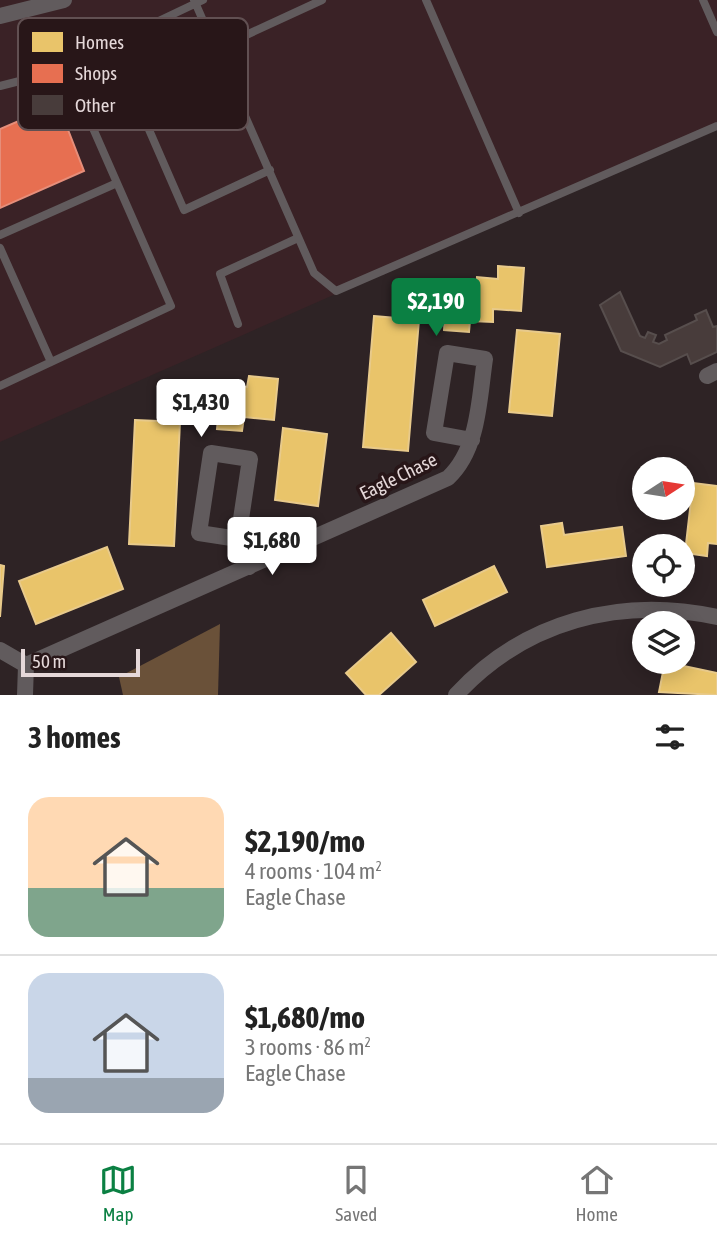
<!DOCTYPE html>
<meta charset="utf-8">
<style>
:root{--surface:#fff;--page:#f2f2f2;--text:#222;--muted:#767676;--line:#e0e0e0;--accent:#0b8043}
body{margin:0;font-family:"Asap Condensed",sans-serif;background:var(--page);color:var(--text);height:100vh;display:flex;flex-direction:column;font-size:26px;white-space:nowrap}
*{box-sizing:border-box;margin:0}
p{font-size:23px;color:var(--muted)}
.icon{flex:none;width:38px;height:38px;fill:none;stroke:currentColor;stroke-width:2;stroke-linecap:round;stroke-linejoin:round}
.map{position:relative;height:695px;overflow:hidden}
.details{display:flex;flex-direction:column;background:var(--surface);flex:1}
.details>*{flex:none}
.needle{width:46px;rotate:78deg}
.fabs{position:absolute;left:632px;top:457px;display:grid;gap:14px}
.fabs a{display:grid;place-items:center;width:63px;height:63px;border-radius:50%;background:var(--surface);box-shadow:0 4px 18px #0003;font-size:35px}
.scale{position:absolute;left:21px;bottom:18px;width:119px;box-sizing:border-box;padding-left:7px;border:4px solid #e5d8d9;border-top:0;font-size:19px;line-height:24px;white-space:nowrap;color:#e5d8d9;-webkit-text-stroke:5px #281618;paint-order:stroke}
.price{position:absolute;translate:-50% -60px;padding:0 16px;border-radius:7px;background:#fff;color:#222;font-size:23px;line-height:46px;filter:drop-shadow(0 2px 4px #0008)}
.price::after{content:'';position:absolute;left:50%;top:42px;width:21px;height:16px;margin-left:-10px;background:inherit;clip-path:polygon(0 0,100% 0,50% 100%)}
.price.on{background:var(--accent);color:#fff}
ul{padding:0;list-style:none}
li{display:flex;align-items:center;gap:21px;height:175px;padding:0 28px}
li+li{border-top:2px solid var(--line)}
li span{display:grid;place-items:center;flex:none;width:196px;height:140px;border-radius:21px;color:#555}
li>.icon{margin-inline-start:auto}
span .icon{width:84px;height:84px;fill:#fffc;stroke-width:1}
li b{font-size:30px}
h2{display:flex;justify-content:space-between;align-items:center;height:84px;padding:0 28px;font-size:30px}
.tab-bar{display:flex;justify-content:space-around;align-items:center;height:98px;border-top:2px solid var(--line);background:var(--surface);font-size:19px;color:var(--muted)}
.tab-bar a{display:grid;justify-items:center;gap:4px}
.tab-bar .on{color:var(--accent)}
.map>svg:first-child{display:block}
.built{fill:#3a2226}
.forest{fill:#6a5139}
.homes{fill:#e9c46a;stroke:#e8ca8b;stroke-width:2}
.shops{fill:#e76f51;stroke:#e68e7a;stroke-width:2}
.building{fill:#483c3b;stroke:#574e4d;stroke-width:2}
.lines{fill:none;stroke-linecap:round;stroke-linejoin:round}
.service{stroke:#615b5d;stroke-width:8}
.minor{stroke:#615b5d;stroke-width:16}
.labels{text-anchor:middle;stroke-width:7;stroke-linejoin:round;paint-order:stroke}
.street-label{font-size:19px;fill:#e5d8d9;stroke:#281618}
.key{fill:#281618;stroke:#615052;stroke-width:2}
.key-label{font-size:19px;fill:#e5d8d9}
</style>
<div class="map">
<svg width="717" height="695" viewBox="0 0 717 695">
<rect width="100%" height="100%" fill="#2e2325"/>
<path class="built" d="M0 0H717V126L0 442Z"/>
<path class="forest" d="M220 624 218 695H123L119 677Z"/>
<path class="homes" d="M498 266 524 268 521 311 493 309V322L470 321 469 332 444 330 447 286 476 289 477 277 498 279Z
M374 316 419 320 408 451 363 447Z
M517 330 560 334 552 416 509 412Z
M249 376 278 379 274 420 244 417 242 431 217 429 221 385 247 387Z
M135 420 180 422 174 546 129 544Z
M283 428 327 434 318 506 275 500Z
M693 483 717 486V544L708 543 707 556 685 553Z
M562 523 564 535 622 527 626 556 547 567 541 526Z
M107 547 123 589 36 624 19 581Z
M0 565 4 566 0 617Z
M494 566 507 592 435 626 423 600Z
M391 633 416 662 379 695H366L346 673Z
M665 662 717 673V695L659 692Z"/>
<path class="shops" d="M58 104 84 171 0 208V129Z"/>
<path class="building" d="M620 292 640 336 645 338 648 332 656 335 653 342 659 344 667 340 665 335 697 320 695 315 706 310 713 327 717 326V352L691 364 687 354 660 367 621 351 600 305Z"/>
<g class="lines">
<path class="service" d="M194 0 314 273 336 291 717 126
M203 0 125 37 115 45 116 54 184 210 270 170
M426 0 519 213
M703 0 717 32
M216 49 322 0
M0 86 67 69 171 306 0 386
M0 235 117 183
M0 248 51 362
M238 324 220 274 298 238"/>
<path class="minor" d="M0 16 64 0
M707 376 717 371
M238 539 199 533 211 453 250 459 238 539 249 567
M0 650 26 665 25 695
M26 665 448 478C479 449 479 399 485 359L447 353 434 433 472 440
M456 695C524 621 620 596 717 617"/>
</g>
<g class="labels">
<g class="street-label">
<text transform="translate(398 476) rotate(-26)" y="7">Eagle Chase</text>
</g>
</g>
<rect x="18" y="18" width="230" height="112" rx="10" class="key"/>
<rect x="32" y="32" width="31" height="20" fill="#e9c46a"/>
<rect x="32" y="64" width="31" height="19" fill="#e76f51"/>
<rect x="32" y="95" width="31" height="20" fill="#483c3b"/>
<g class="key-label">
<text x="75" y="49">Homes</text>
<text x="75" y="80">Shops</text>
<text x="75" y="112">Other</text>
</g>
</svg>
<div class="fabs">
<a><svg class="needle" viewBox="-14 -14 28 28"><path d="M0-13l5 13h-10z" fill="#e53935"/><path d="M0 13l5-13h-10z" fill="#767676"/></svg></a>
<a><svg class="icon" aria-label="locate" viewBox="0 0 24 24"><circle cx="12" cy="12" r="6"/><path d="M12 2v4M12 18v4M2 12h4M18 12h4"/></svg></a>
<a><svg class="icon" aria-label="layers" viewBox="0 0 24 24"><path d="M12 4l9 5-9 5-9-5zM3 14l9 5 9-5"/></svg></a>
</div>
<div class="scale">50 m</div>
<b class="price on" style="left:436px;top:338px">$2,190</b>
<b class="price" style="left:201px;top:439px">$1,430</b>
<b class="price" style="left:272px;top:577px">$1,680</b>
</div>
<section class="details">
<h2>3 homes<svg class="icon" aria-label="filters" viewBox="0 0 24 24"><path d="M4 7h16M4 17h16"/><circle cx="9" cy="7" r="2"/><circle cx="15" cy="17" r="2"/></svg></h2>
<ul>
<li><span style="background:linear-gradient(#ffd9b3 65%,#7fa58c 0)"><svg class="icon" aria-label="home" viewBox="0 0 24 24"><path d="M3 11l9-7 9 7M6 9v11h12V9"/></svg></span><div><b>$2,190/mo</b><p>4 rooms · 104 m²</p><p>Eagle Chase</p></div></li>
<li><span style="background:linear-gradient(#c9d6e8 75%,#9aa5b1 0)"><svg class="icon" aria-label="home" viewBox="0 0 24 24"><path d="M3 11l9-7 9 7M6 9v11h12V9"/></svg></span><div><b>$1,680/mo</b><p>3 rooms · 86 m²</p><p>Eagle Chase</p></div></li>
</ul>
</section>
<nav class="tab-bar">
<a class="on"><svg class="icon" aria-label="map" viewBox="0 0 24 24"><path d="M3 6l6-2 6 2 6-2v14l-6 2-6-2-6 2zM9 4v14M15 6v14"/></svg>Map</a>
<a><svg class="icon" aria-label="saved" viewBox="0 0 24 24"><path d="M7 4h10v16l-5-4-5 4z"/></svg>Saved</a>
<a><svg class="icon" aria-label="home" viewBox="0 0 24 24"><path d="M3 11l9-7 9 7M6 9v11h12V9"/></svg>Home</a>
</nav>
